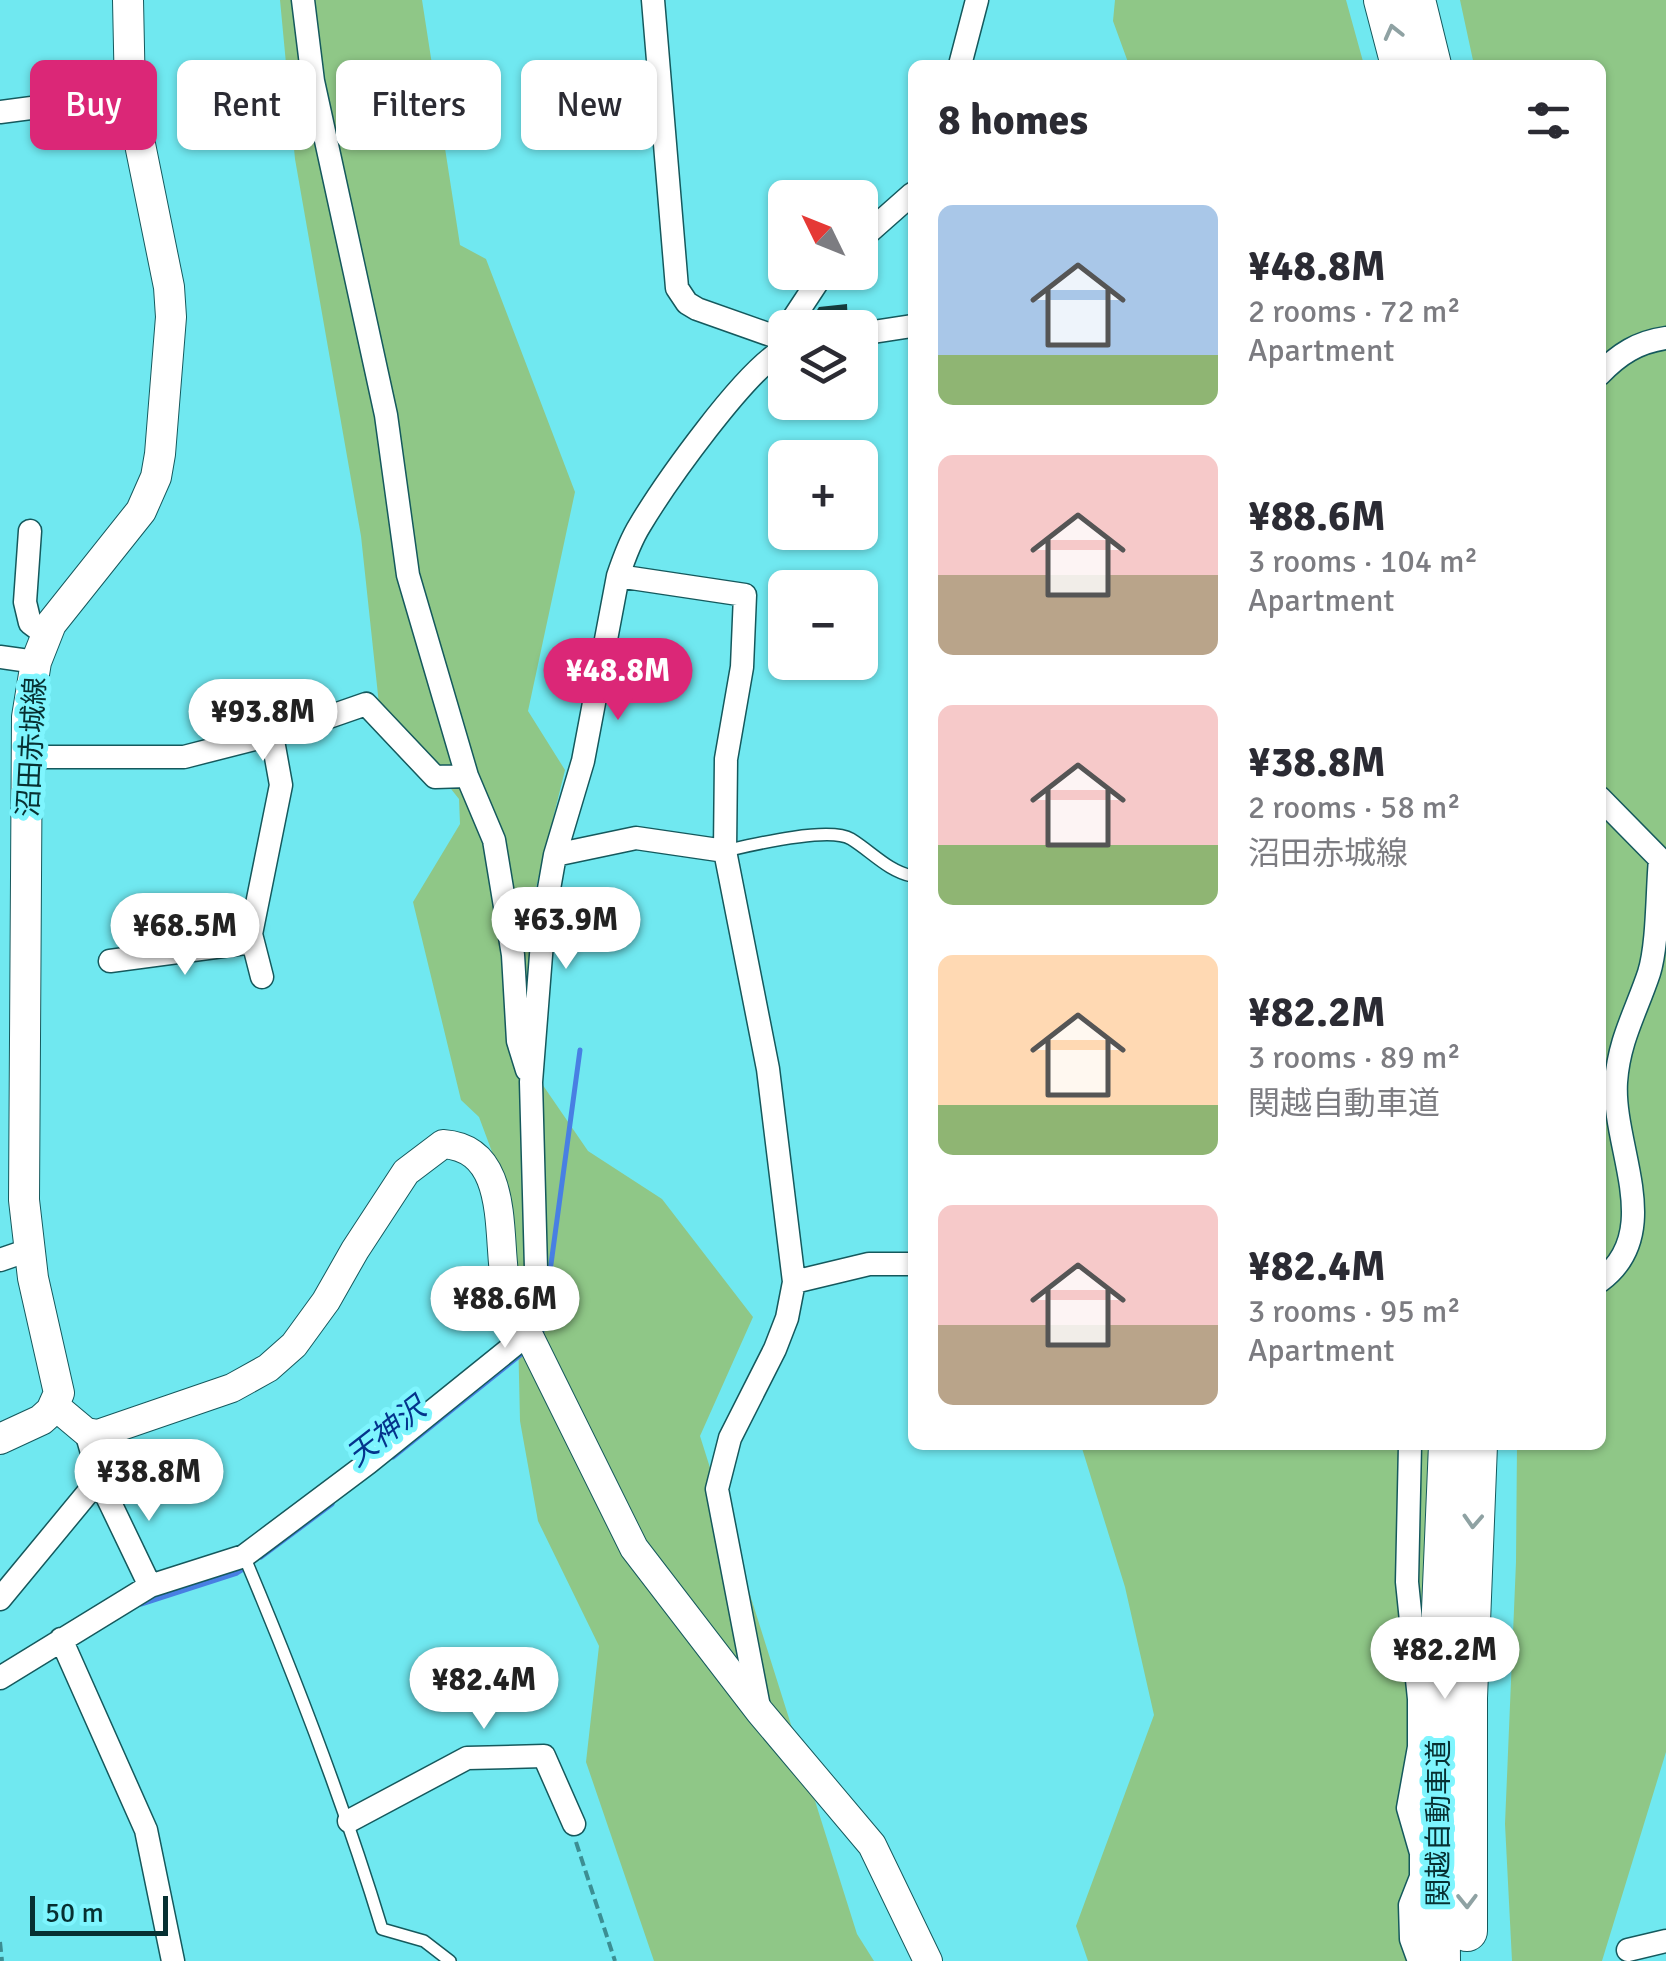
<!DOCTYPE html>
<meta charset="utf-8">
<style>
:root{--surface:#fff;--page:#f7f7f7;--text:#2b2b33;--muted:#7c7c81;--accent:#db2777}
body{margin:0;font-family:Signika,"Noto Sans JP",sans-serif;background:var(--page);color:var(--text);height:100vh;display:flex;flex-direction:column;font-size:38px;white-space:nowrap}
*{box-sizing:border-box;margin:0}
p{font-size:32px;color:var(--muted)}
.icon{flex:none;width:55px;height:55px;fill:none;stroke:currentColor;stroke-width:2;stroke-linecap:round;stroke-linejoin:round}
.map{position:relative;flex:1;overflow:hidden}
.side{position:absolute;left:908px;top:60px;width:698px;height:1390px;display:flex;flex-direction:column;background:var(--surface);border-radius:15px;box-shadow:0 2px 8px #0004}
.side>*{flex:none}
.banner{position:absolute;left:30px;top:60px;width:728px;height:90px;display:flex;gap:20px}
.needle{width:65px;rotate:313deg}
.tools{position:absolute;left:768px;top:180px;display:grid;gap:20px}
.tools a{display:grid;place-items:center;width:110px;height:110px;border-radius:15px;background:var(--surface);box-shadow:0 2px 8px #0004;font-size:50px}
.scale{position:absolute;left:30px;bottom:25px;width:138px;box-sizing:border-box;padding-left:10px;border:5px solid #073032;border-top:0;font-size:28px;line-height:35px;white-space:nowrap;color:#073032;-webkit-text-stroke:8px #7ef5fe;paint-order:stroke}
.price{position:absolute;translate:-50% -85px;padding:0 22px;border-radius:35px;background:#fff;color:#222;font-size:32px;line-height:65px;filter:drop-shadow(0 2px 5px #0008)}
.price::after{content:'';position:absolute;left:50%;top:60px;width:30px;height:22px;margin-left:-15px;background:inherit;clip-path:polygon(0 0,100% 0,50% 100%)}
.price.selected{background:var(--accent);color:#fff}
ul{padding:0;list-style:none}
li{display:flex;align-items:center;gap:30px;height:250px;padding:0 30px}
li span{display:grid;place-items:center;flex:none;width:280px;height:200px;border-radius:15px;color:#555}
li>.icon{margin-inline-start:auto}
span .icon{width:120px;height:120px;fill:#fffc;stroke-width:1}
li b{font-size:42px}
h2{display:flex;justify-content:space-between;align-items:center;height:120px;padding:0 30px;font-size:42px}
.chip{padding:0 35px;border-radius:15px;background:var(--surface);box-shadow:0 2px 8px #0004;font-size:35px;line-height:90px}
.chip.selected{background:var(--accent);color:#fff}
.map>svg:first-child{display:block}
.green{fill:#8fc787}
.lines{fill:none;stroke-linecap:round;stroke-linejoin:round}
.stream{stroke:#487fe3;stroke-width:5}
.building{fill:#163d3f}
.service-casing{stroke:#15595d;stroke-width:14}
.minor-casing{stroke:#15595d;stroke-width:25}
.tertiary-casing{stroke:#15595d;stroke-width:30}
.secondary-casing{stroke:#15595d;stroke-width:32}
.motorway-casing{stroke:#15595d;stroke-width:42}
.path{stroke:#3c8e93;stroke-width:4;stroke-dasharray:10 5;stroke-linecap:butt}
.service{stroke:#fff;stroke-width:11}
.minor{stroke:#fff;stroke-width:22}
.tertiary{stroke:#fff;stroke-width:28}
.secondary{stroke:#fff;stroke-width:30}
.motorway{stroke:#fff;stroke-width:40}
.oneway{stroke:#8fa2a3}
.labels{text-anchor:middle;stroke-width:10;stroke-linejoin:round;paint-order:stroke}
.street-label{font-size:28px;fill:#073032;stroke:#7ef5fe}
.water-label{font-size:30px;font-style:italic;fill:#04348c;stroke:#7ef5fe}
</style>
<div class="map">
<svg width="1666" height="1961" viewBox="0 0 1666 1961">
<rect width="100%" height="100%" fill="#70e8f0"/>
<path class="green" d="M280 0H422L460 245 486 259 575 492 528 711 565 770 531 908 527 1062 588 1151 662 1199 753 1317 700 1436 857 1934 874 1961H654L586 1762 599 1646 538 1521 520 1421 517 1288 504 1184 479 1117 461 1100 413 902 460 824 459 799 424 755 381 723 361 536 295 159Z
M1115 0H1346L1364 65H1129L1113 21Z
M1460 0H1666V1752L1602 1961H1512L1505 1824 1516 1562 1517 1445H1600V65H1474Z
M1081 1445H1435L1456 1961H1088L1076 1926 1154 1715 1125 1587Z"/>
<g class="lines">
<path class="stream" d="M541 1338 580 1050
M393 1457 524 1352
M261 1557 332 1504
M141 1604 237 1573 248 1566"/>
</g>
<path class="building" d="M847 304 848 326 812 328 811 319 819 307Z"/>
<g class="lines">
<defs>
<path id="service" d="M725 851C751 845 829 826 851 839 872 852 888 871 912 876
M244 1556C296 1679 343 1801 382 1929L424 1941 450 1961"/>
<path id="minor" d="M303 0 313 81 386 415 408 575 467 776 494 840 513 955 518 1041 527 1070
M653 0 677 288 687 303 697 309 782 339
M960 65 977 0
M0 112 130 95
M860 240 912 194
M787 328 824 272
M860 334 912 326
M1600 374C1619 354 1638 342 1666 338
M30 531 25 602 30 623 46 635
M618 576 745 595 742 667 726 759 725 851 768 1069 794 1282 787 1318 775 1349 730 1438 717 1489 759 1707
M0 657 36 662
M28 757H184L297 728 366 704 435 777 467 776
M1600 798 1660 859C1657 892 1658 944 1649 973 1636 1012 1619 1040 1616 1082 1612 1148 1666 1232 1600 1281
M555 855 636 838 725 851
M110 961 253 942
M262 977 251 934 281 785 272 735
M0 1260 29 1250
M794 1282 869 1264H912
M86 1432 101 1484 150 1586
M1410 1445 1407 1582 1419 1699V1747L1408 1808 1421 1853V1877L1410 1905 1411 1939 1419 1961
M0 1599 90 1490 101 1484
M61 1639 146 1830 173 1961
M0 1678 150 1586 244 1556 368 1463 528 1334 537 1306 531 1082 544 917 555 855 583 761 618 576C624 558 630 541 640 525 664 485 746 368 785 349
M349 1821 467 1758 544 1756 574 1824
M1628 1950 1666 1941"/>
<path id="tertiary" d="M55 1406 86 1432 98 1434 232 1388 268 1368 294 1345 326 1301 355 1250 406 1172 443 1144C514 1149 495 1242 507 1293 510 1309 520 1321 528 1334L634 1548 760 1712 872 1845 928 1961"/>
<path id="secondary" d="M0 1439 41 1420 51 1411 59 1393 33 1278 24 1200 27 717 36 662 51 624 141 511 156 477 160 454 171 317 169 287 130 95 128 0"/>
<path id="motorway" d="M1384 0 1401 65
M1415 0 1431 65
M1467 1931V1698L1477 1445
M1440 1961 1438 1704 1449 1445"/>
</defs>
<use href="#service" class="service-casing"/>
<use href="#minor" class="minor-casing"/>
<use href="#tertiary" class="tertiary-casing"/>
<use href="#secondary" class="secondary-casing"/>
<use href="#motorway" class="motorway-casing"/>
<path class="path" d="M576 1842 615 1961
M0 1942 2 1961"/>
<use href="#service" class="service"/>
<use href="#minor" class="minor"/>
<use href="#tertiary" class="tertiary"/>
<use href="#secondary" class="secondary"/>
<use href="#motorway" class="motorway"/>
</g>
<defs><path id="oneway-chevron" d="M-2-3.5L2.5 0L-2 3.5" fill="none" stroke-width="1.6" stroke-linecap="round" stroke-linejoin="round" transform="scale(2.5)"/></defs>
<g class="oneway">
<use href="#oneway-chevron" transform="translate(1393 32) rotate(-104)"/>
<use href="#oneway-chevron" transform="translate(1473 1521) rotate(93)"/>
<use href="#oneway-chevron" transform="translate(1467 1901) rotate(89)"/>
</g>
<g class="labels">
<g class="street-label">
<text transform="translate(31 747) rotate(-87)" y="10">沼田赤城線</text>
<text transform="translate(1438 1823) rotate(-90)" y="10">関越自動車道</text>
</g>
<g class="water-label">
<text transform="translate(386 1432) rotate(-38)" y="10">天神沢</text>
</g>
</g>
</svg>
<div class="tools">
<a><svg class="needle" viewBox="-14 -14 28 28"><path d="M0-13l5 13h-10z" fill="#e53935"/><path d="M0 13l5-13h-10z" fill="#7c7c81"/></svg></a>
<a><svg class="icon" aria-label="layers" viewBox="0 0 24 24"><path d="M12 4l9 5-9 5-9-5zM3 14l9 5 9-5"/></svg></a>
<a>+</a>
<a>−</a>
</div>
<div class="scale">50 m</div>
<b class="price selected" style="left:618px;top:723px">¥48.8M</b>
<b class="price" style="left:263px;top:764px">¥93.8M</b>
<b class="price" style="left:566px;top:972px">¥63.9M</b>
<b class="price" style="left:185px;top:978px">¥68.5M</b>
<b class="price" style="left:505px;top:1351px">¥88.6M</b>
<b class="price" style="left:149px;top:1524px">¥38.8M</b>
<b class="price" style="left:1445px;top:1702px">¥82.2M</b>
<b class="price" style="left:484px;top:1732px">¥82.4M</b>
<div class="banner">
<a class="chip selected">Buy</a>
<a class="chip">Rent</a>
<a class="chip">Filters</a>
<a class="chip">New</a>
</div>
<section class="side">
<h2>8 homes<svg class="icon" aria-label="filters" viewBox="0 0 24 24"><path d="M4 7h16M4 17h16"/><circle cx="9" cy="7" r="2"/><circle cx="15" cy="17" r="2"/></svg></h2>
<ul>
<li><span style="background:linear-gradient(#a9c7e8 75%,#8fb573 0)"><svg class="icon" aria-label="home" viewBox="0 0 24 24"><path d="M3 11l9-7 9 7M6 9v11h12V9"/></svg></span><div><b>¥48.8M</b><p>2 rooms · 72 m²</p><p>Apartment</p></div></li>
<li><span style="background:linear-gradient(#f6c9c9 60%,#b9a48a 0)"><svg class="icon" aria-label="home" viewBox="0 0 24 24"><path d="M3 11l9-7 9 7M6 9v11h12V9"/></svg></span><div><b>¥88.6M</b><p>3 rooms · 104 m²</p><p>Apartment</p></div></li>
<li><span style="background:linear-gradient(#f6c9c9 70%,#8fb573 0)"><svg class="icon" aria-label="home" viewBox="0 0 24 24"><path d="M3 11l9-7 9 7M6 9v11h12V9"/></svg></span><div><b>¥38.8M</b><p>2 rooms · 58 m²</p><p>沼田赤城線</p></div></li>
<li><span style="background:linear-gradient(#ffd9b3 75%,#8fb573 0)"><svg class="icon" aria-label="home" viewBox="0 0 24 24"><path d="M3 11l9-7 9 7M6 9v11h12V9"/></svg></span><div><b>¥82.2M</b><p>3 rooms · 89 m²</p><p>関越自動車道</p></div></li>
<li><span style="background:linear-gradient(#f6c9c9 60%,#b9a48a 0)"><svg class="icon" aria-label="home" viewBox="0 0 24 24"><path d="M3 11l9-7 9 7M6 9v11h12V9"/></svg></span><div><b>¥82.4M</b><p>3 rooms · 95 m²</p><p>Apartment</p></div></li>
</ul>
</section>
</div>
